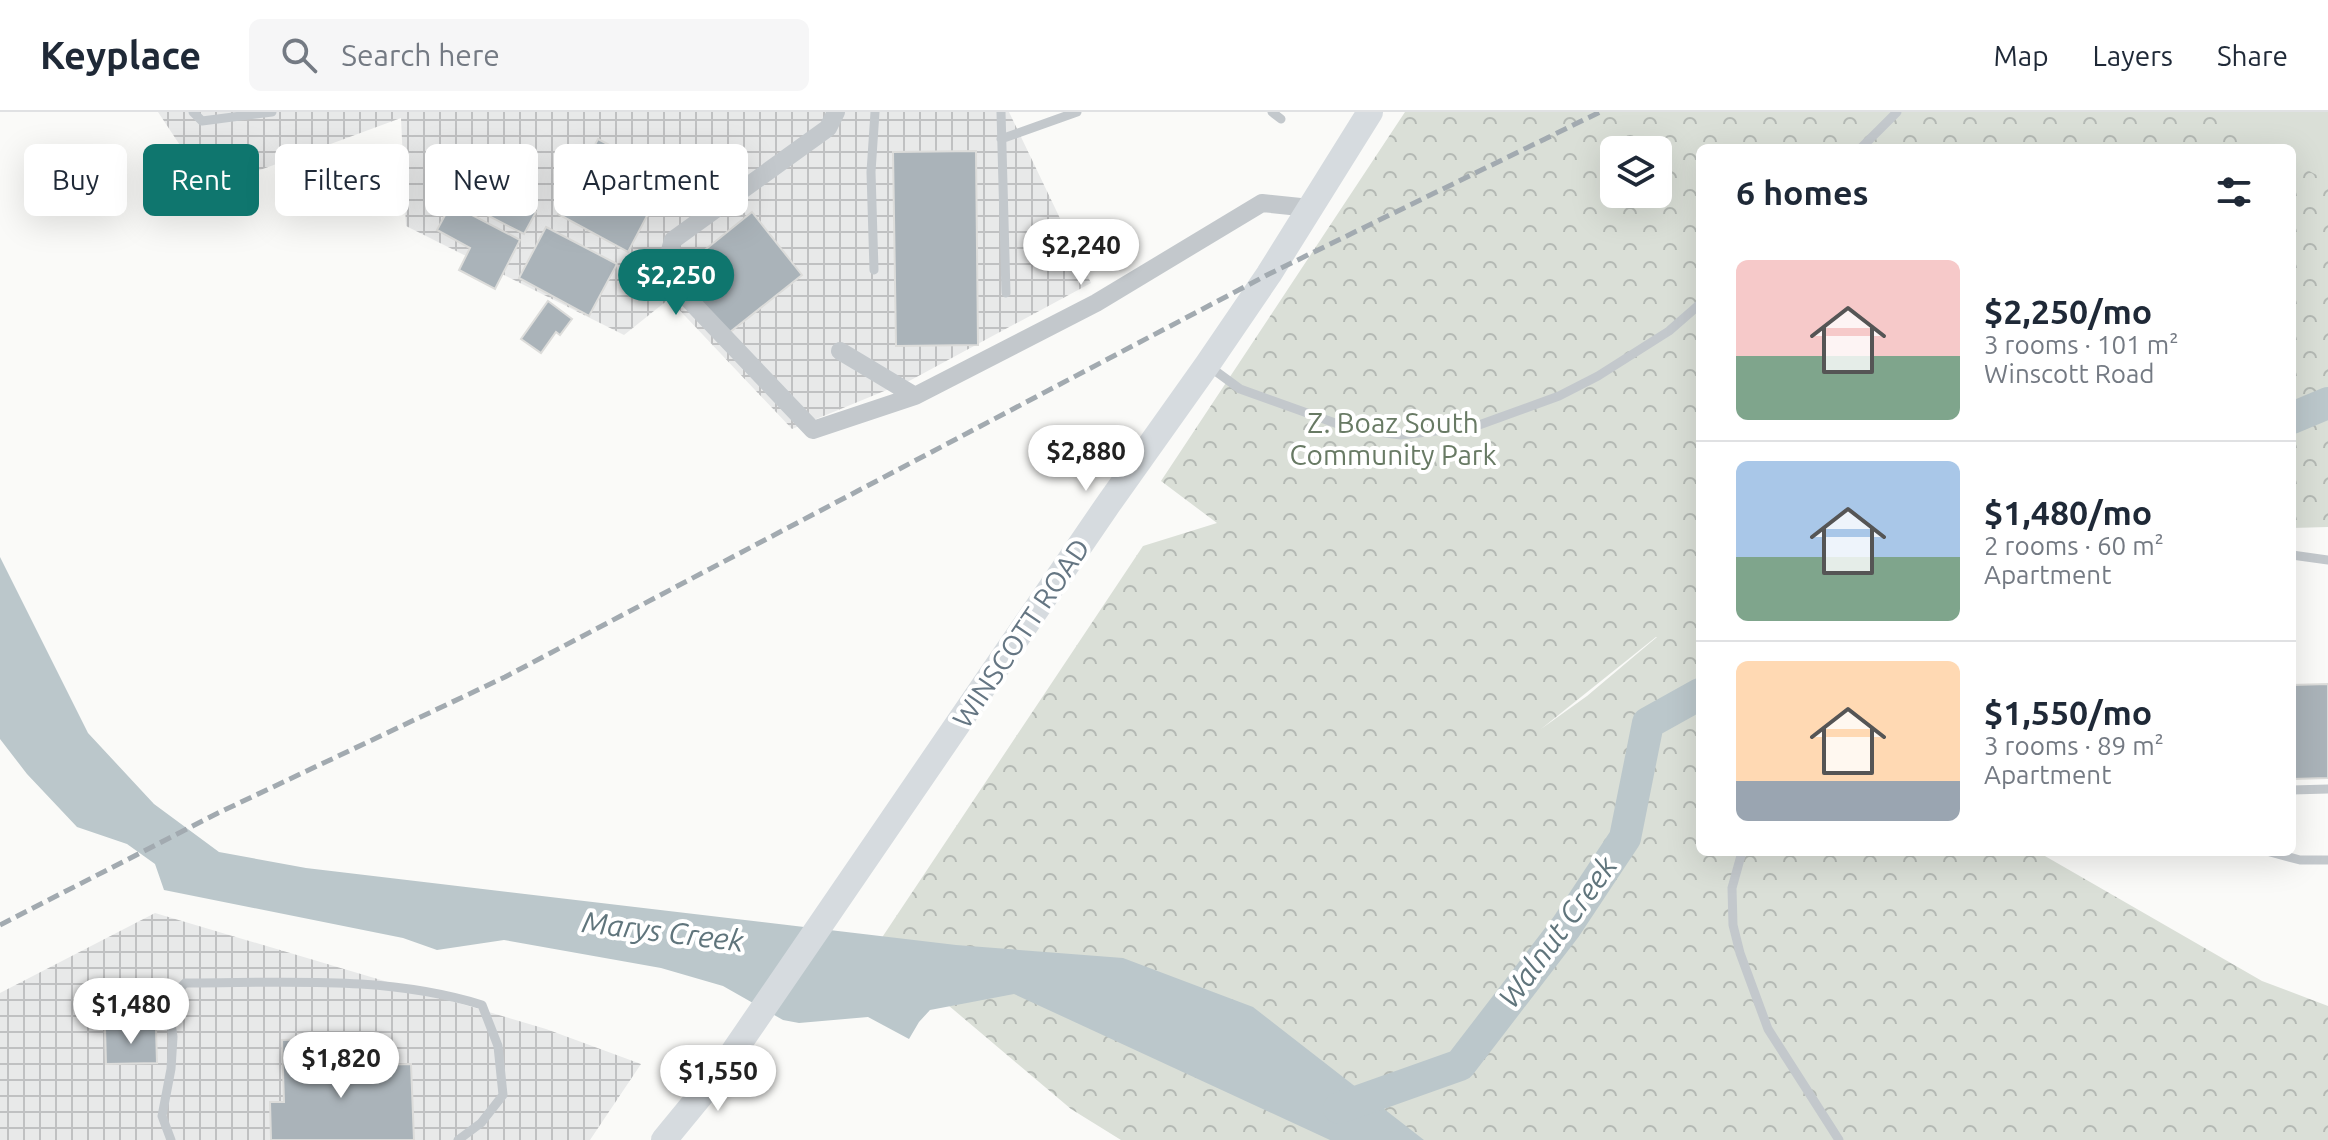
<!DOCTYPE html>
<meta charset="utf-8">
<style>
:root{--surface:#fff;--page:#f6f6f7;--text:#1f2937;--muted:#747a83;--line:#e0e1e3;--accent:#0f766e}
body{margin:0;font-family:Ubuntu,sans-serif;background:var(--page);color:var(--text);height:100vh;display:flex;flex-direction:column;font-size:30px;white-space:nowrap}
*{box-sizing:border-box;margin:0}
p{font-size:26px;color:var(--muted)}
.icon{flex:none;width:44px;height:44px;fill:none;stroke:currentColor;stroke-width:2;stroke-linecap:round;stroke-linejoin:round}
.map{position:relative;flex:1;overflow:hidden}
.panel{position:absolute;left:1696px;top:32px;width:600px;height:712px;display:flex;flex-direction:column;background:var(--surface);border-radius:12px;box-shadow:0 8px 32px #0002}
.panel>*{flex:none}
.banner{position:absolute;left:24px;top:32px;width:760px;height:72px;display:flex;gap:16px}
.buttons{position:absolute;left:1600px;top:24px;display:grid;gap:16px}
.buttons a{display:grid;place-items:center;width:72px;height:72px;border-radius:12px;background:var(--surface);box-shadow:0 8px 32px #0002;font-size:40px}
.price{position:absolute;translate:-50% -68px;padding:0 18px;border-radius:28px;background:#fff;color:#222;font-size:26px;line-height:52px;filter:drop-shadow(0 2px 4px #0008)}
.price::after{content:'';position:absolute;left:50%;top:48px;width:24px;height:18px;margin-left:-12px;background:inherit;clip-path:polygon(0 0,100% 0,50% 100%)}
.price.selected{background:var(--accent);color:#fff}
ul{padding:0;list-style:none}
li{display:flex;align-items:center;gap:24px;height:200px;padding:0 40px}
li+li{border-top:2px solid var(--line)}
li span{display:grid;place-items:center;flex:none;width:224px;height:160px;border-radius:12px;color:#555}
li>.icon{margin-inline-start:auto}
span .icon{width:96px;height:96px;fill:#fffc;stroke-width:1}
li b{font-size:34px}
h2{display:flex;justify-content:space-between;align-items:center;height:96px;padding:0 40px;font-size:34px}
.pill{padding:0 28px;border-radius:12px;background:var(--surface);box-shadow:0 8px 32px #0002;font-size:28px;line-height:72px}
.pill.selected{background:var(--accent);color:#fff}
header{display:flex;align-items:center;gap:48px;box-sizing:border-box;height:112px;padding:0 40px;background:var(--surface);border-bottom:2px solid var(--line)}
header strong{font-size:38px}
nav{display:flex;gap:44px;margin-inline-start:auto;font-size:28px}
.search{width:560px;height:72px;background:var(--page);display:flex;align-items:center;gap:20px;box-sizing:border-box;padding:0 28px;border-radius:12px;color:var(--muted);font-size:30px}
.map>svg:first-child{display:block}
.industrial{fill:url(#industrial-grid)}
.forest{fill:url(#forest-crowns);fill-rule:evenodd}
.garden{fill:#dadfd7}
.water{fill:#bbc7cb}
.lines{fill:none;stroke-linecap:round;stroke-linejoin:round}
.river{stroke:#bbc7cb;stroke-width:32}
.building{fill:#aab3b9;stroke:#dcdcda;stroke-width:2}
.lane{stroke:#c3c8cc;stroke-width:9}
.street{stroke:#c3c8cc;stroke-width:18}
.secondary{stroke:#d6dbdf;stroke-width:26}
.rail{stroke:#a2aab0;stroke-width:5;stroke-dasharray:12 6;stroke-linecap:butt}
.labels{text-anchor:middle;stroke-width:8;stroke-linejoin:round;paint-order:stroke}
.park-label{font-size:28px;fill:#687a64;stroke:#fff}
.street-label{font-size:28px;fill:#657683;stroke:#fff}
.water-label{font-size:30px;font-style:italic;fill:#60757c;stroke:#fff}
</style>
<header>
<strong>Keyplace</strong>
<div class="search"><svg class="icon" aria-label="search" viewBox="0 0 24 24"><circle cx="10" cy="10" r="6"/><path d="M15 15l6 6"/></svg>Search here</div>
<nav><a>Map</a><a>Layers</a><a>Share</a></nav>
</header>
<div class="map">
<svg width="2328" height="1028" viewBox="0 0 2328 1028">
<defs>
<pattern id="industrial-grid" width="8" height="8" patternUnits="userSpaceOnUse" patternTransform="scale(2)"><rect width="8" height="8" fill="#e8e9e9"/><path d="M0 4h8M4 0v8" fill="none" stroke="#c0c1c2"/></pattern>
<pattern id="forest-crowns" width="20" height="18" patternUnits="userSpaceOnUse" patternTransform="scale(2)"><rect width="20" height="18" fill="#dadfd7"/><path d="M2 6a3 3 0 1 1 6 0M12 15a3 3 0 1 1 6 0" fill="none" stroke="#b4b9b4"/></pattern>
</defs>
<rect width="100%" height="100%" fill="#fafaf8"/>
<path class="industrial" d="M158 0H1009L1091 171 911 268 792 317 669 187 624 223 406 114 401 6 209 77Z
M155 801 546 917 641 952 590 1028H0V881Z"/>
<path class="forest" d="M1405 0H2328V415L2292 416V36H1700V740H2038L2262 869 2328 894V1028H1121L1071 997 877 833 1143 434 1217 411 1161 369ZM1614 38H1658V82H1614ZM1657 525 1587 584 1541 617 1656 525Z"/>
<path class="garden" d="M2226 0H2328V69L2292 50V36C2252 36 2250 31 2226 0Z"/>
<path class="water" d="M0 445 88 621 154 692 219 740 306 756 956 833 1123 846 1253 895 1424 1028H1330L1014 882 930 898 919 910 909 927 868 905 799 911 783 908 723 874 661 856 504 828 437 838 403 826 164 778 155 752 127 732 77 715 27 662 0 627Z"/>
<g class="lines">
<path class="river" d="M2292 306 2328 291
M1339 996 1460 953 1566 815 1625 726 1648 611 1700 582"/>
</g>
<path class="building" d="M598 27 668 64 628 140 558 102Z
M976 39 978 233 896 234 893 40Z
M465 65 536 100 524 122 454 86Z
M451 92 520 128 495 177 459 158 470 136 437 118Z
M752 100 802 163 725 224 675 162Z
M546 115 617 152 589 204 519 166Z
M548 189 572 207 560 223 556 220 541 241 521 227Z
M2328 572V666L2292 667V573Z
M105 916H156L157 951 106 952Z
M315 927 316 955 411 952 414 1028H271L270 990H284L282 928Z"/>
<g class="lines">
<path class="lane" d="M193 0 202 9 272 0
M1001 0 1006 181
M1272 0 1281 7
M1001 27 1077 0
M1861 36 1897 0
M874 158 871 60 875 0
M1210 255 1240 277 1349 316 1401 323 1444 318 1479 313 1559 284 1598 264 1669 219 1700 192
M2292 443 2328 448
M2292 678 2328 677
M1742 740 1732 776 1733 813 1740 841 1768 917 1839 1028
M2270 740 2300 748H2328
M171 1028 162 1004 171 957 173 925 168 890 185 871C285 871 386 863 482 893L498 934 503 983 481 1011 458 1028"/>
<path class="street" d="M836 0 828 16 673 128 665 156 672 170 813 318 915 284
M840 239 915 284 1096 191 1262 91 1310 96"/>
<path class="secondary" d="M664 1028 719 961 1109 391 1207 253 1269 162 1370 0"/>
<path class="rail" d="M0 813 218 701 505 565 1269 162 1600 0"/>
</g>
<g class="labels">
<g class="park-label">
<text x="1393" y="321">Z. Boaz South<tspan x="1393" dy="32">Community Park</tspan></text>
</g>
<g class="street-label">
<text transform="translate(1021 521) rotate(-56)" y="10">WINSCOTT ROAD</text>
</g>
<g class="water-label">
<text transform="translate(663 820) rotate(7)" y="10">Marys Creek</text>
<text transform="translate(1558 820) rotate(-54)" y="10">Walnut Creek</text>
</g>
</g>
</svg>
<div class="buttons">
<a><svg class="icon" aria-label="layers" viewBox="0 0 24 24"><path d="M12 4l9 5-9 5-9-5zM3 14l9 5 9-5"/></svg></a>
</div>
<b class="price" style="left:1081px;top:175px">$2,240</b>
<b class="price selected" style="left:676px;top:205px">$2,250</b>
<b class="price" style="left:1086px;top:381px">$2,880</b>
<b class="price" style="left:131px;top:934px">$1,480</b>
<b class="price" style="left:341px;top:988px">$1,820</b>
<b class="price" style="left:718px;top:1001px">$1,550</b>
<div class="banner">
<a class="pill">Buy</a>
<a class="pill selected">Rent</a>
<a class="pill">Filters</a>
<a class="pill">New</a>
<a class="pill">Apartment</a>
</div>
<section class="panel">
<h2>6 homes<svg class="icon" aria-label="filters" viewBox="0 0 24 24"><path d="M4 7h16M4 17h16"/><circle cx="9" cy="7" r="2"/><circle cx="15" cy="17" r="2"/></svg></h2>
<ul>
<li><span style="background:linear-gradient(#f6c9c9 60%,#7fa58c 0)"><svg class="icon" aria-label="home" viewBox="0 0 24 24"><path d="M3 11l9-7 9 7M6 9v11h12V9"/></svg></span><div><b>$2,250/mo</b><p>3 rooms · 101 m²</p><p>Winscott Road</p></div></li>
<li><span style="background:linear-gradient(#a9c7e8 60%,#7fa58c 0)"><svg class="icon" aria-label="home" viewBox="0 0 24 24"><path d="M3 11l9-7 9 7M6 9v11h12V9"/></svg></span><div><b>$1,480/mo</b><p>2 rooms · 60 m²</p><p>Apartment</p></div></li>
<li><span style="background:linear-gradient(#ffd9b3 75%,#9aa5b1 0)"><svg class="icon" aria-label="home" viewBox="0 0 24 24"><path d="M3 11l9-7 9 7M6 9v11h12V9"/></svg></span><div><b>$1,550/mo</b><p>3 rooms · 89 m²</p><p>Apartment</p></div></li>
</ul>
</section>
</div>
